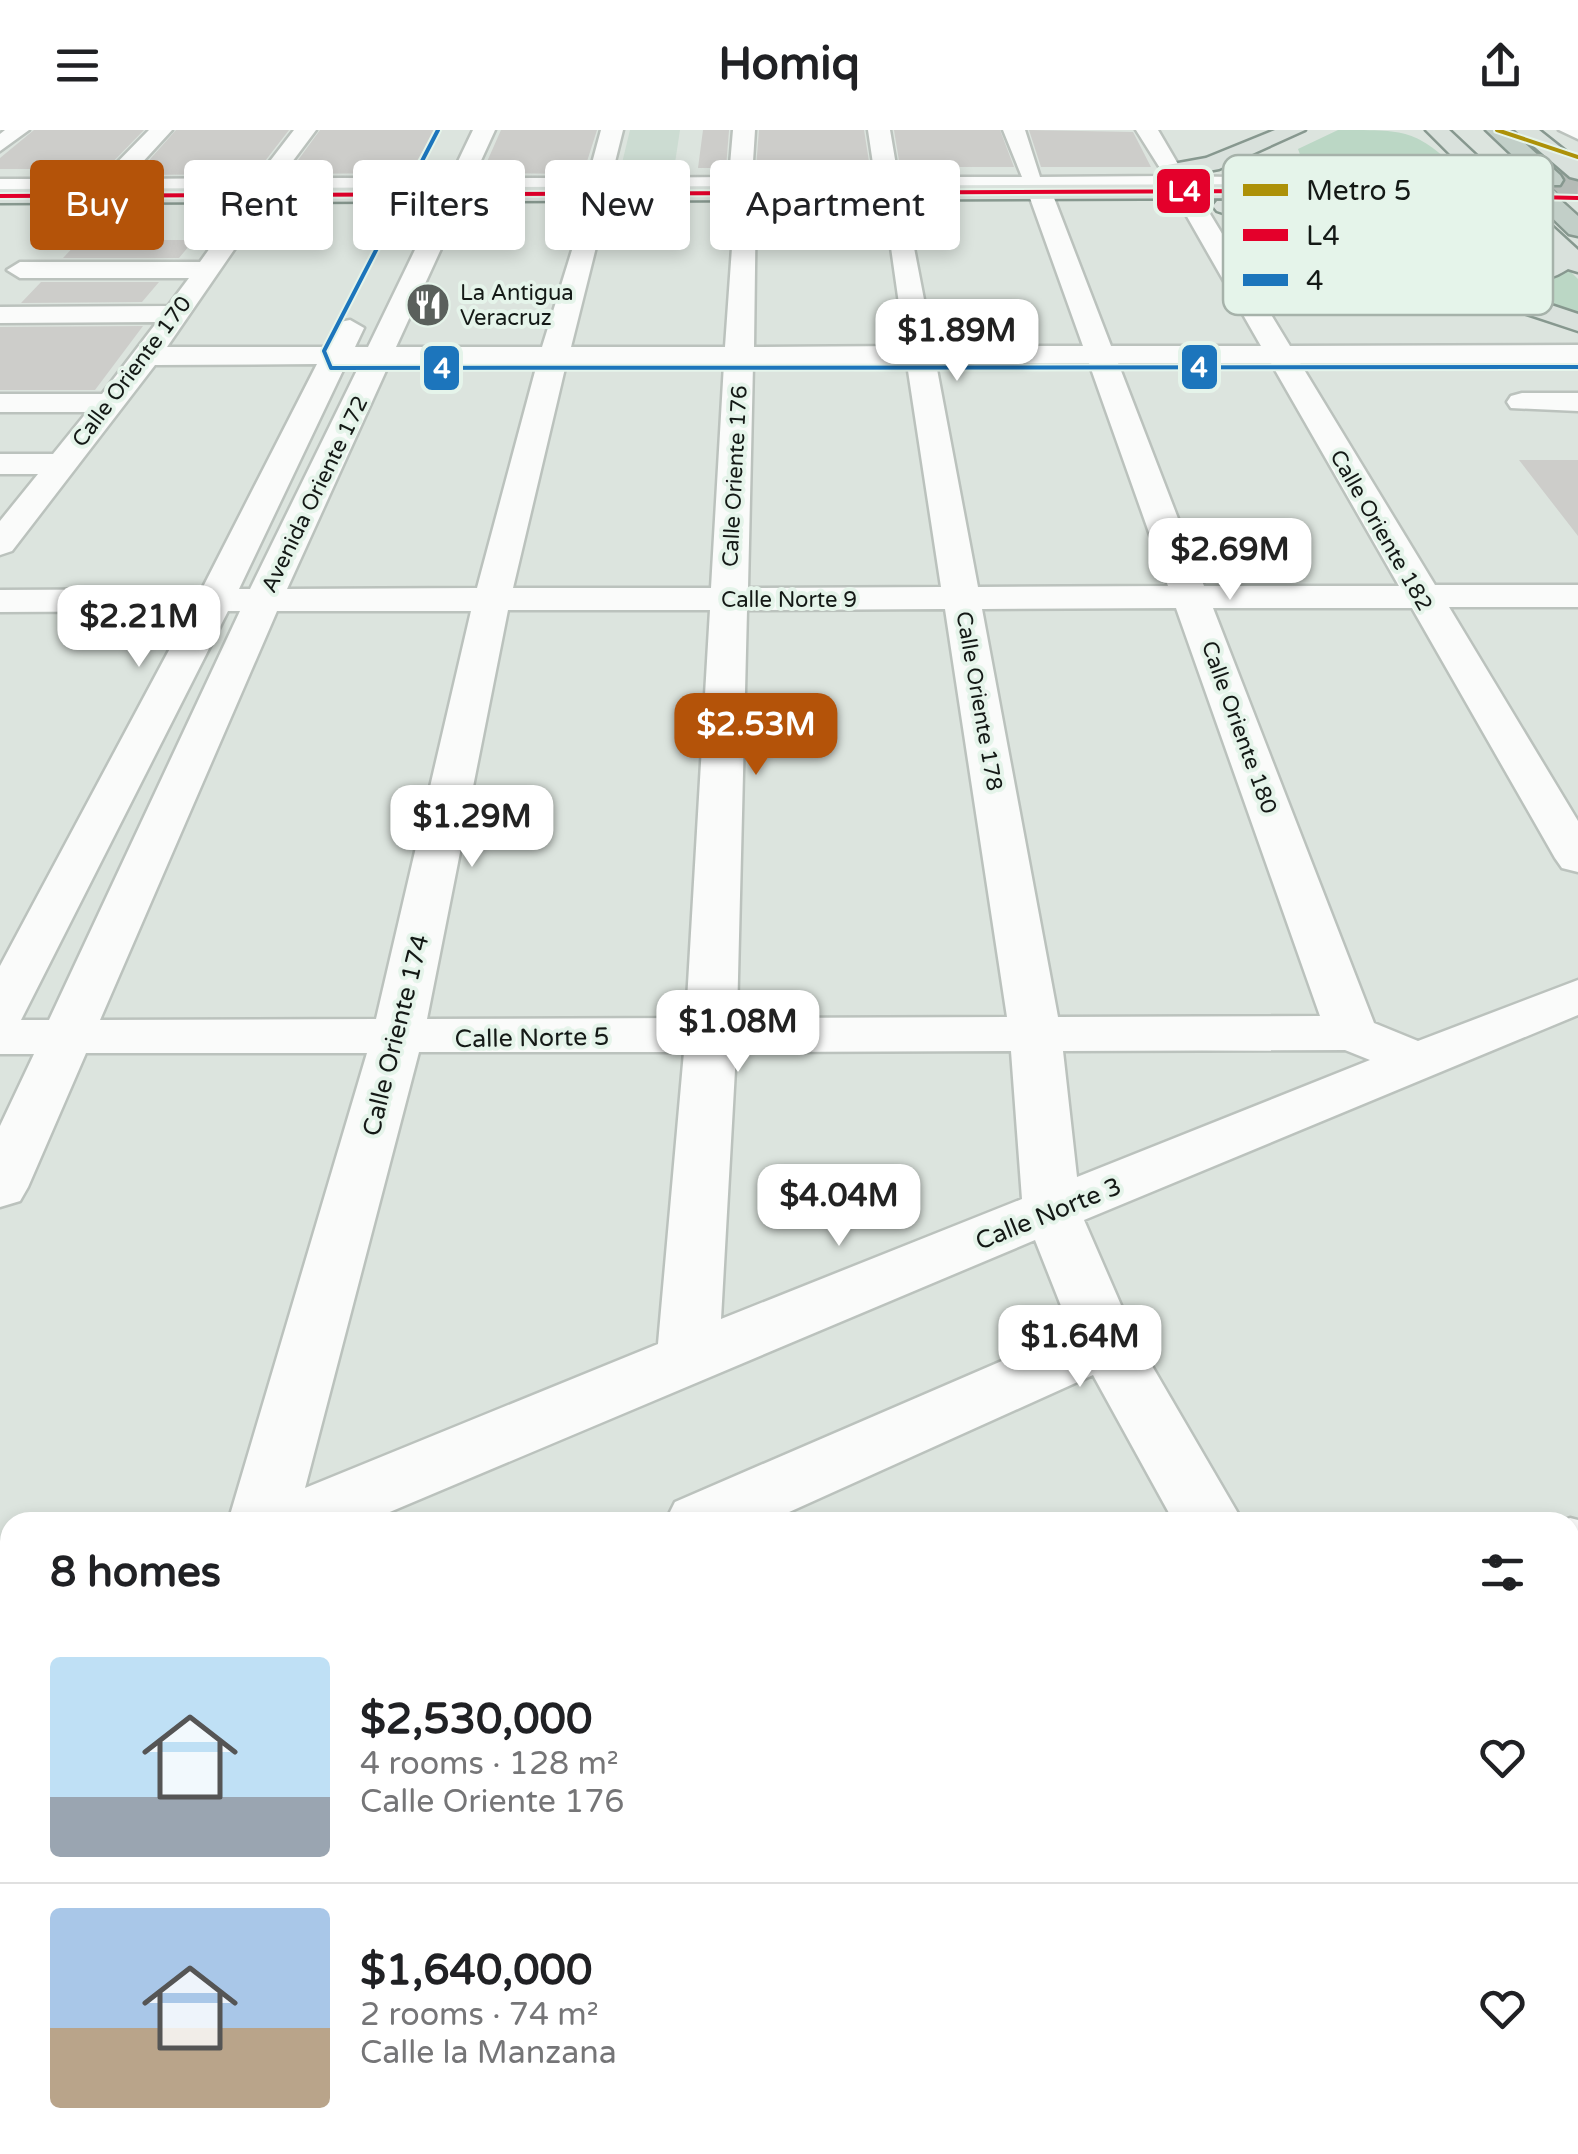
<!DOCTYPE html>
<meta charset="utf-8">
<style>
:root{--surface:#fff;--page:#f2f2f2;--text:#202124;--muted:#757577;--line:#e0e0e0;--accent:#b45309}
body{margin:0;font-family:"Varela Round",sans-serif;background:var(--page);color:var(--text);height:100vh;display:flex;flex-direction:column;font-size:38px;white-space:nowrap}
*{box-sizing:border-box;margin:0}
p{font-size:32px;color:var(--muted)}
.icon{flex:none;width:55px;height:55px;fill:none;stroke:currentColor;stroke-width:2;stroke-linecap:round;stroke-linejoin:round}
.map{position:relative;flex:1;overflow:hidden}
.details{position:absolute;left:0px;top:1382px;width:1580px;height:642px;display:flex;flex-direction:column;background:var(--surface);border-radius:30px 30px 0 0;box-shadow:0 5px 15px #0003}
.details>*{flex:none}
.top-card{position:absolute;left:30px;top:30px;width:1000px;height:90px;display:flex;gap:20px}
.price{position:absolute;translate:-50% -85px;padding:0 22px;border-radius:20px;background:#fff;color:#222;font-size:32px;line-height:65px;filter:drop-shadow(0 2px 5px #0008)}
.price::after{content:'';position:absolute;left:50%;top:60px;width:30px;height:22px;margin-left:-15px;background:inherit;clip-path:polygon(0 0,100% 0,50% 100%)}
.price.active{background:var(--accent);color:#fff}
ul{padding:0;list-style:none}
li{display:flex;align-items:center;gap:30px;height:250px;padding:0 50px}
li+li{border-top:2px solid var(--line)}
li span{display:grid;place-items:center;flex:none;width:280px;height:200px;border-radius:10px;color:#555}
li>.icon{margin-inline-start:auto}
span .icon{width:120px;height:120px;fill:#fffc;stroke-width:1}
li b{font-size:42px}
h2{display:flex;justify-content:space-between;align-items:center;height:120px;padding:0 50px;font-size:42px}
.tag{padding:0 35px;border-radius:10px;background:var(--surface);box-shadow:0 5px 15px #0003;font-size:35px;line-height:90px}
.tag.active{background:var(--accent);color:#fff}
header{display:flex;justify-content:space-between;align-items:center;height:130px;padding:0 50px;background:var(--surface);font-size:45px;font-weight:800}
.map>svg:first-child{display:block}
.built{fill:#ccdcd2}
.green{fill:#bbd7c5}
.building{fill:#cdcdca}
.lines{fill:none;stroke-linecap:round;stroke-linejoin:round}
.minor-tunnel{stroke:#b4bbb6;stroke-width:24;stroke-dasharray:24 12;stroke-linecap:butt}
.major-tunnel{stroke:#b4bbb6;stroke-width:24;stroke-dasharray:24 12;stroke-linecap:butt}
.minor-casing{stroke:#bbc2bd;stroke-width:5}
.major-casing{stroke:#87988f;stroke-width:5}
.highway-casing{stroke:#87988f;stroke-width:5}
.minor{fill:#fafbfa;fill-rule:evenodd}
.major{fill:#d9e1dc;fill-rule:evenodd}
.highway{fill:#c2cfc8;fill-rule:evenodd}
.major-bridge-casing{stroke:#87988f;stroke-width:26;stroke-linecap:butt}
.highway-bridge-casing{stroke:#87988f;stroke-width:26;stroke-linecap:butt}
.major-bridge{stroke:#d9e1dc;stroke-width:24}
.highway-bridge{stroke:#c2cfc8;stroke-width:24}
.bus-1-casing{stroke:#e5f4ea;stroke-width:8}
.bus-2-casing{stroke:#e5f4ea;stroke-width:8}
.bus-1{stroke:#e4002b;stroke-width:4}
.bus-2{stroke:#1c75bc;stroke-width:4}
.metro-1-casing{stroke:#e5f4ea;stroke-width:8}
.metro-1{stroke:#ad9108;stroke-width:4}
.labels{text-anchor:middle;stroke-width:8;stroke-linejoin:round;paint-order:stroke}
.far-poi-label{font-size:22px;fill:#141916;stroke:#e5f4ea;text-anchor:start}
.far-street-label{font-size:22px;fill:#141916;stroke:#e5f4ea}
.street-label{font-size:25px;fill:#141916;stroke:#e5f4ea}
.key{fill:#e5f4ea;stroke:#a6b2aa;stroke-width:2.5}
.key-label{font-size:28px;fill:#141916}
.line-badge{stroke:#e5f4ea;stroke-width:4}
.badge-label{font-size:28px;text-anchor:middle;font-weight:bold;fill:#fff}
</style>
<header><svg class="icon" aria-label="menu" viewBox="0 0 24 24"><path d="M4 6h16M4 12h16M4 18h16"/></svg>Homiq<svg class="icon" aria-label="share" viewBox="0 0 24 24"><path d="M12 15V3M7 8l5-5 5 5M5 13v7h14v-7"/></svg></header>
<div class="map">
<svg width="1578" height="2024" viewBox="0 0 1578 2024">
<rect width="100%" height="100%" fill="#dce4de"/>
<path class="built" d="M630 0H680L675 33H622Z"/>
<path class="green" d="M1338 0C1416 0 1412 0 1470 48L1354 44 1302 30 1298 19Z
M1323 63 1303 78 1304 89 1317 99 1216 68Z
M1570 141 1578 149V183L1479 153 1532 151Z"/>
<path class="building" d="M34 0H144L100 45H40L47 39H0V28Z
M176 0H289L255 44 136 45Z
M320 0H435L410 43 288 44Z
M501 0H597L583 44 482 43Z
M703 0H729L726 38H698Z
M759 0H864L870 38H756Z
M894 0H1000L1014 37H900Z
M1029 0 1133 2 1151 37H1041Z
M80 110H194L179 128H63Z
M41 152H159L142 172 21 173Z
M143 196 95 260H0V197Z
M1519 330H1578V406Z"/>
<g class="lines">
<path class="minor-tunnel" d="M1479 57 1578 59"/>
<path class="major-tunnel" d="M1486 53 1578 55"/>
<defs>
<path id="minor" d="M5 0H29L0 21V4Z
M149 0H172L127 49 257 48 294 0H316L280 48H450L473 0H495L473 48H588L601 0H623L611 48 729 47 733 0H755L752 47H875L868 0H890L898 47H1022L1003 0H1025L1040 47 1165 46 1136 0H1158L1182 41 1177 46 1487 52 1491 57 1487 62 1479 64 1290 60 903 61 933 216H1083L1030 68 1042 61 1054 68 1111 216H1261L1177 69 1189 62 1201 69 1290 216 1578 215V233H1300L1435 455H1578V477H1449L1578 691V742L1562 738 1555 728 1412 478H1213L1374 893 1418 911 1578 850V885L1084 1090 1134 1205 1243 1392H1174L1093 1245 767 1392H665L675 1372 1071 1201 1035 1110 366 1392H228L367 923H86L28 1057 20 1071 0 1077V996L34 924H0V836L190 481 0 482V460L202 459 317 234 155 235 12 421 0 425V391L38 344H0V324H53L87 282H0V264H102L157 192 0 193V177L168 176 189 148H20L7 140 20 132H200L250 62 0 63V49H101ZM610 61H736L725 217H571ZM756 61H883L905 216 754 217ZM268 62H443L368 217H355L364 198 350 190 340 192 326 217H167L271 66ZM467 62H590L542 217H396ZM1089 233 1168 456 978 457 936 234ZM1118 233H1271L1399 456H1204ZM346 234H360L250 459H239ZM389 234H537L477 458 287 459ZM566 234H724L711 458H513ZM753 234H907L941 457 748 458ZM1176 478 1320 886 1058 887 982 479ZM945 479 1007 887 737 888 747 480ZM508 480H710L686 888 427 889ZM228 481H240L49 890H21ZM277 481H471L376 889 100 890ZM1345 920 1370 930 1077 1047 1063 921ZM1011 921 1022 1069 721 1189 736 922ZM419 922H684L658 1214 305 1358Z
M1559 0H1578V9Z
M1522 263H1578V281L1511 278 1507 272 1511 266Z
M1570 1388 1578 1390V1450L1570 1448V1392H1558Z
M10 1481V1546L0 1550V1484Z
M1570 1973 1578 1976V2024H1524L1521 2015H1570Z
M62 2015H150L148 2024H60Z
M281 2015H369L370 2024H282Z"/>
<path id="major" d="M1275 0H1305L1219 39 1170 48 1159 41 1162 36 1206 28Z
M1426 0H1449L1495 43 1498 48 1495 53H1479Z
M1515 0H1539L1578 31V49L1570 47Z
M1290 54 1487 59 1499 66 1487 73 1290 68 0 73V59Z
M1511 64 1519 66 1578 120V142L1568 139C1541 157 1507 154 1476 150L1578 184V201L1217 81 1213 76 1217 71H1233L1460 145 1462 136C1492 129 1521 146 1550 128V122L1499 71Z"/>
<path id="highway" d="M1486 0H1510L1560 45 1563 50 1560 55H1544Z
M1549 65 1557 67 1578 86V106L1569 104 1541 77 1537 72 1541 67Z"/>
</defs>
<use href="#minor" class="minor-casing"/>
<use href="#major" class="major-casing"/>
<use href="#highway" class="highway-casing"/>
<use href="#minor" class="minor"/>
<use href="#major" class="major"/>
<use href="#highway" class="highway"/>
<defs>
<path id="major-bridge" d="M1487 48 1511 71"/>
<path id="highway-bridge" d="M1523 49 1549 72"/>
</defs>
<use href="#major-bridge" class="major-bridge-casing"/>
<use href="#highway-bridge" class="highway-bridge-casing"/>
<use href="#major-bridge" class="major-bridge"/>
<use href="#highway-bridge" class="highway-bridge"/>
<defs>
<path id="bus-1" d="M0 66 1290 61 1578 68"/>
<path id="bus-2" d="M438 0 324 221 331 238 1578 237"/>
</defs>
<use href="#bus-1" class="bus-1-casing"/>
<use href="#bus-2" class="bus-2-casing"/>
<use href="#bus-1" class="bus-1"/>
<use href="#bus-2" class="bus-2"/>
<defs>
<path id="metro-1" d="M1497 0 1578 27"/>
</defs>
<use href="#metro-1" class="metro-1-casing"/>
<use href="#metro-1" class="metro-1"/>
</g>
<defs>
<symbol id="restaurant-disc" viewBox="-11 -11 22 22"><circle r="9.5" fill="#5a605c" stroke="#e5f4ea"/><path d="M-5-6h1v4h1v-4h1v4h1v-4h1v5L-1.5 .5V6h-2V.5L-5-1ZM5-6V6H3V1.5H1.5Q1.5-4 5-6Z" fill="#fff"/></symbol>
</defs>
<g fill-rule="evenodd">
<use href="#restaurant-disc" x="403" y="150" width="50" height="50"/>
</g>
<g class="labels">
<g class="far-poi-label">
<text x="460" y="170">La Antigua<tspan x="460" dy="25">Veracruz</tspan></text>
</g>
<g class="far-street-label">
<text transform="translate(131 241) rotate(-53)" y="8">Calle Oriente 170</text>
<text transform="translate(734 346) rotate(-87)" y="8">Calle Oriente 176</text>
<text transform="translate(314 364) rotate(-64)" y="8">Avenida Oriente 172</text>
<text transform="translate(1382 400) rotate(60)" y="8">Calle Oriente 182</text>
<text x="789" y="477">Calle Norte 9</text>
<text transform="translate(980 571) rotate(80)" y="8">Calle Oriente 178</text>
<text transform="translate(1240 597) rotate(70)" y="8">Calle Oriente 180</text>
</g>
<g class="street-label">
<text transform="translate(395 905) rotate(-76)" y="9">Calle Oriente 174</text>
<text transform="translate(532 907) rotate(-1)" y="9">Calle Norte 5</text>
<text transform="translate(1048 1083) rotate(-22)" y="9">Calle Norte 3</text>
</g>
</g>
<rect x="1223" y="25" width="330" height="160" rx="15" class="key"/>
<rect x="1243" y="54" width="45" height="12" fill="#ad9108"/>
<rect x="1243" y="99" width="45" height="12" fill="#e4002b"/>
<rect x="1243" y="144" width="45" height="12" fill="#1c75bc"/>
<g class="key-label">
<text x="1306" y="70">Metro 5</text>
<text x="1306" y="115">L4</text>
<text x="1306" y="160">4</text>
</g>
<g class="line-badge">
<rect x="1155" y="37" width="57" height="48" rx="10" fill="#e4002b"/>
<rect x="1180" y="213" width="39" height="48" rx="10" fill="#1c75bc"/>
<rect x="422" y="214" width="39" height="48" rx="10" fill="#1c75bc"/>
</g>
<g class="badge-label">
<text x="1184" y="71">L4</text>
<text x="1199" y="247">4</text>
<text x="442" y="248">4</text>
</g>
</svg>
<b class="price" style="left:957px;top:254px">$1.89M</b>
<b class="price" style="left:1230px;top:473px">$2.69M</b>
<b class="price" style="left:139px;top:540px">$2.21M</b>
<b class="price active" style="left:756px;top:648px">$2.53M</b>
<b class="price" style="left:472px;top:740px">$1.29M</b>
<b class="price" style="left:738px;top:945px">$1.08M</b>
<b class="price" style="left:839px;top:1119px">$4.04M</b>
<b class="price" style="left:1080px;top:1260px">$1.64M</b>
<div class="top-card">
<a class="tag active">Buy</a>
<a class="tag">Rent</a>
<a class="tag">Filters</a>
<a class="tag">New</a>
<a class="tag">Apartment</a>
</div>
<section class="details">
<h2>8 homes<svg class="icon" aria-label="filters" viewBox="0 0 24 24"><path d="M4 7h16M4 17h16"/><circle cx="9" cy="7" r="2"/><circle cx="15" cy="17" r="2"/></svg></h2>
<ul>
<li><span style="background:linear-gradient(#bfe0f5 70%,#9aa5b1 0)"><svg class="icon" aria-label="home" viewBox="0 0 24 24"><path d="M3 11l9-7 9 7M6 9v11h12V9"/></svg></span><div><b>$2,530,000</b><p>4 rooms · 128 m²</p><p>Calle Oriente 176</p></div><svg class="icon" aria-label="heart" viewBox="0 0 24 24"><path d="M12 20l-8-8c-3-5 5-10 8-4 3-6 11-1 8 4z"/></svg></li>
<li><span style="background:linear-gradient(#a9c7e8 60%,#b9a48a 0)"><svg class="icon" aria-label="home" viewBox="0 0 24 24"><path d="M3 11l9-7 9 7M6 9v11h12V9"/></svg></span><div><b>$1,640,000</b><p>2 rooms · 74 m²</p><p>Calle la Manzana</p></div><svg class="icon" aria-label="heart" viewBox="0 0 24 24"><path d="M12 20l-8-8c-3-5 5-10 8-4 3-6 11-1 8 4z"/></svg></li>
</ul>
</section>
</div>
